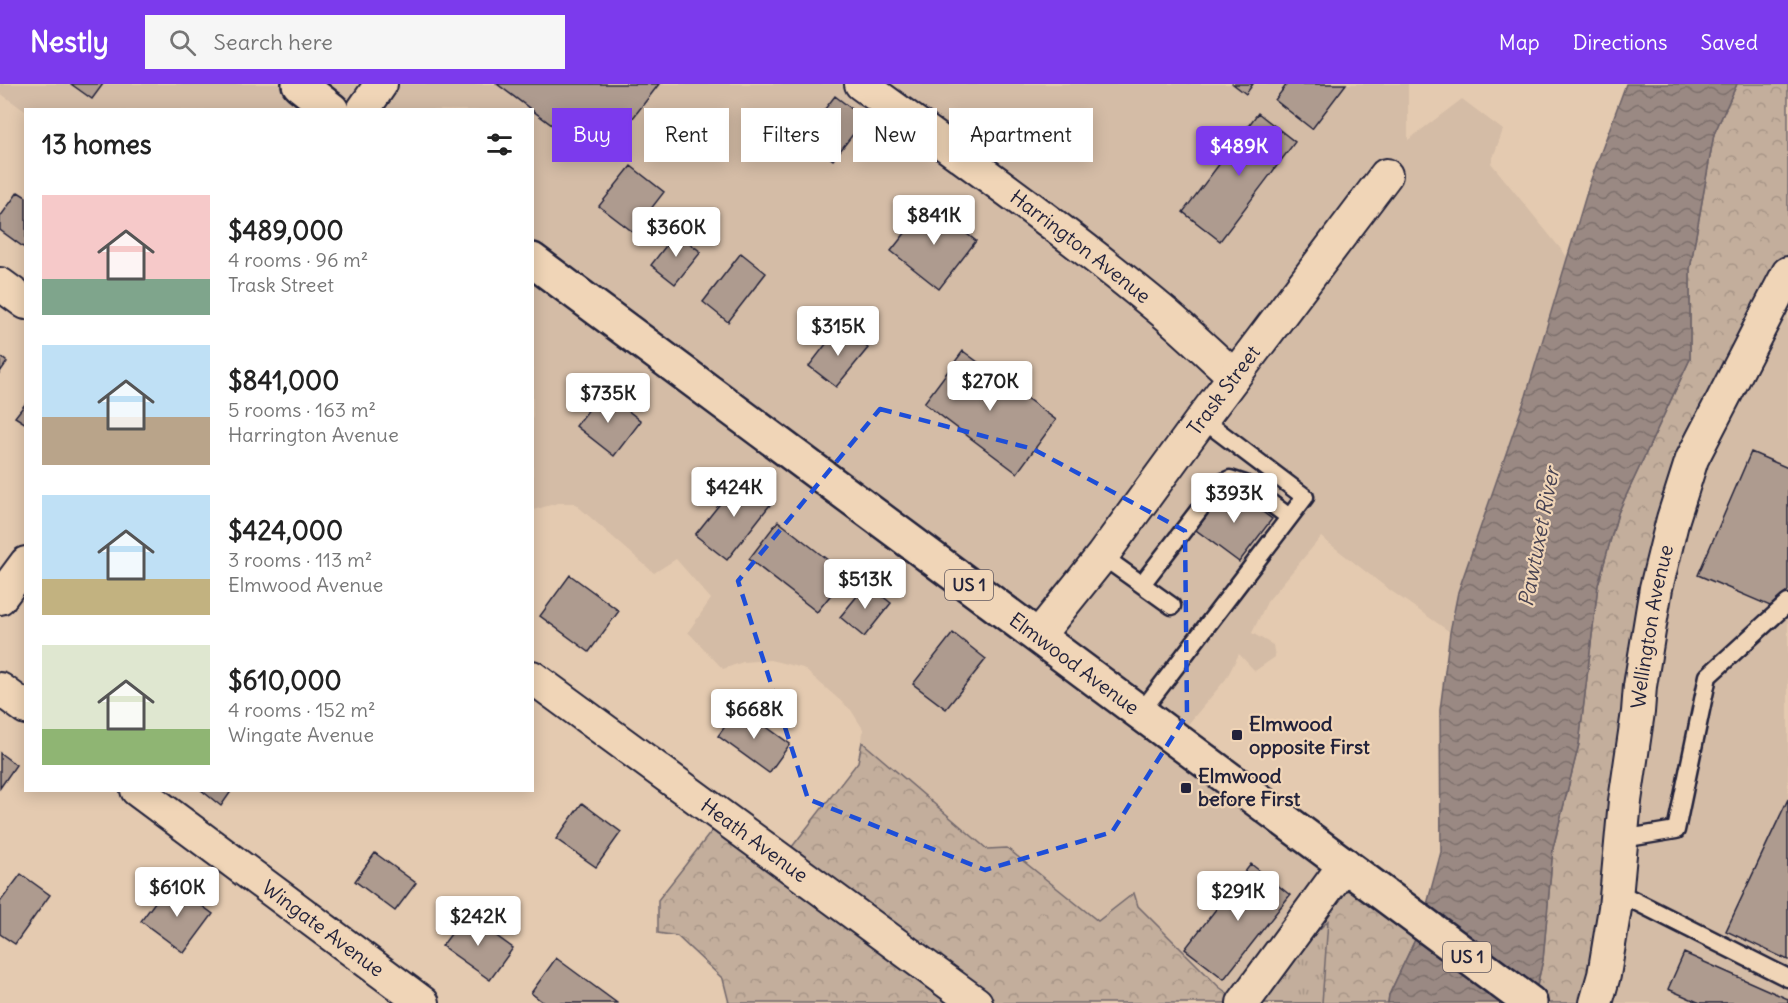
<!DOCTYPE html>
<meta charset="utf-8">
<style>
:root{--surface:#fff;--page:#f6f6f6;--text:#222;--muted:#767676;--accent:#7c3aed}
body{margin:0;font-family:Delius,sans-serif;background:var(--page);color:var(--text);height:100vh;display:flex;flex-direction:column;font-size:22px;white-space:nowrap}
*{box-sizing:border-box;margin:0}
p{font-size:20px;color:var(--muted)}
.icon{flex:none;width:33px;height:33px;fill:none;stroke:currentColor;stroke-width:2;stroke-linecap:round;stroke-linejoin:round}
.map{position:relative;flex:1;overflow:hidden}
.details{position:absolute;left:24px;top:24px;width:510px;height:684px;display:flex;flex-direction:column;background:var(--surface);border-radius:0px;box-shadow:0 3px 15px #0003}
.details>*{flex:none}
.guide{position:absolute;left:552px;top:24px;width:570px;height:54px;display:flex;gap:12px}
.price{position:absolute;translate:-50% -51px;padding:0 14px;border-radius:6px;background:#fff;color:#222;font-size:20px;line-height:39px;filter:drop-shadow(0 2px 3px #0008)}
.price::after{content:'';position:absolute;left:50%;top:36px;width:18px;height:14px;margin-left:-9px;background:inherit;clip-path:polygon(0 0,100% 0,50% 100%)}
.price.selected{background:var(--accent);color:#fff}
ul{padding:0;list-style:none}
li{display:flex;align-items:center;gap:18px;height:150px;padding:0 18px}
li span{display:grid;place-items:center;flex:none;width:168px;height:120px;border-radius:0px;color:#555}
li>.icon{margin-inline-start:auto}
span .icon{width:72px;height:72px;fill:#fffc;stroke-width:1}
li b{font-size:26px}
h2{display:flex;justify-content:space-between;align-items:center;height:72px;padding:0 18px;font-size:26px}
.tag{padding:0 21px;border-radius:0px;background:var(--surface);box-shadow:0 3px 15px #0003;font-size:21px;line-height:54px}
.tag.selected{background:var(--accent);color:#fff}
header{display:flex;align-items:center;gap:36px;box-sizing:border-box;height:84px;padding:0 30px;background:var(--accent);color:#fff}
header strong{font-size:28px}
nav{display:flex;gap:33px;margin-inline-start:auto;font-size:21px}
.search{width:420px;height:54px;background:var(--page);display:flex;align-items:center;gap:15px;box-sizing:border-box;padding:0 21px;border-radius:0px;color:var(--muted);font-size:22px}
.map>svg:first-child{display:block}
.built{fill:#d4bca6}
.forest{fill:url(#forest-crowns);stroke:#72686c;stroke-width:1.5}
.park{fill:url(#park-tufts);stroke:#72686c;stroke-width:1.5}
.water{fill:url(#water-waves);stroke:#6a6066;stroke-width:1.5}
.building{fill:#ae9b8f;stroke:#22223b;stroke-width:1.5}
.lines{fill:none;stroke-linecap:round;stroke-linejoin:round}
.lane-casing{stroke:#22223b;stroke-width:21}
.street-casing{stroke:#22223b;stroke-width:36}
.primary-casing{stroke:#22223b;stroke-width:38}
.lane{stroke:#f0d5b7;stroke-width:16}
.street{stroke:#f0d5b7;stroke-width:32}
.primary{stroke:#f0d5b7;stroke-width:33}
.marked{fill:none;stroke:#1d4ed8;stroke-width:4.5;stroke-dasharray:12 8;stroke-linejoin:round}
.poi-dot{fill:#22223b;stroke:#f0d5b7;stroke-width:2}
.labels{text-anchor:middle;stroke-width:4.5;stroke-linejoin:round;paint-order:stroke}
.shield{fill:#f0d5b7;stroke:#605860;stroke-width:1.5}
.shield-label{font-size:18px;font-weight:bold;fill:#22223b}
.street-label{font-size:20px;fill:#22223b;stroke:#f0d5b7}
.poi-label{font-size:20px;font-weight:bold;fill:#22223b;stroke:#f0d5b7;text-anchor:start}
.water-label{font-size:21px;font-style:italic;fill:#464151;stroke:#f0d5b7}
</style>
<header>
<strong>Nestly</strong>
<div class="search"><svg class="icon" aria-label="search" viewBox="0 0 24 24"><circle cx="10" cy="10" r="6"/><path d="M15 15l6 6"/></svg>Search here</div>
<nav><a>Map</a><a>Directions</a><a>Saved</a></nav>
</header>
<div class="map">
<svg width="1788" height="919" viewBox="0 0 1788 919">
<defs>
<pattern id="forest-crowns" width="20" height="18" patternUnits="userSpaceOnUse" patternTransform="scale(1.5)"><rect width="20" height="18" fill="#c3ae9c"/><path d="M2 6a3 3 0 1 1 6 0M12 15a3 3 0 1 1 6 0" fill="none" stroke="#a79587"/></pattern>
<pattern id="park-tufts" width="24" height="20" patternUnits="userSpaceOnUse" patternTransform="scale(1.5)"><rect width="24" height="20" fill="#c3ae9c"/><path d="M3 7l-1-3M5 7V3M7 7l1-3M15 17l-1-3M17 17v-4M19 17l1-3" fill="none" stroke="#a79587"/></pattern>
<pattern id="water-waves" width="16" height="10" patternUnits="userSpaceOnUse" patternTransform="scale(1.5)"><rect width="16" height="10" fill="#9a8983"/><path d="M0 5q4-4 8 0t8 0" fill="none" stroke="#7d706c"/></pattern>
</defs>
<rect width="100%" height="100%" fill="#e4cab0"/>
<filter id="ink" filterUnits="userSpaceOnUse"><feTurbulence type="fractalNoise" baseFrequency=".0167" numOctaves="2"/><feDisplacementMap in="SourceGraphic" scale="12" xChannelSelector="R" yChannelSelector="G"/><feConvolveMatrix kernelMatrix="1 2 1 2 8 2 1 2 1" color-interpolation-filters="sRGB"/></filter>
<g filter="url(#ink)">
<path class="built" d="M0 0H1408V56L1462 15 1503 46 1491 79 1568 174 1526 312 1458 508 1450 548 1387 504 1321 453 1267 518 1252 549 1273 561 1275 573 1255 587 1239 570 1226 595 1179 651 1334 771 1233 913 1219 903 1138 822 1134 809 1098 837 1007 764 987 765 862 658 863 645 851 626 803 584 770 576 743 578 723 585 688 548 711 515 676 475 654 489 574 419H558L533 426 532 26 25 27 0 9Z
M1788 192V919H1597L1661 482Z"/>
<path class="forest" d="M1737 0H1788V192L1689 386 1597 919H1533L1543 876 1553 764 1579 660 1598 501 1618 429 1690 275V185L1714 50Z
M862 658 987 765 1007 764 1098 837 1134 809 1138 822 1219 903 1233 913 1341 780 1421 843 1389 911 1388 919H729L723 895 677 852 658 849V816L718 739 781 777 858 678Z"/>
<path class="park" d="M1328 837 1322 919H1243Z"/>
<path class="water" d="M1626 0H1737L1714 50 1690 185V275L1618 429 1598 501 1579 660 1553 764 1543 876 1533 919H1388L1389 911 1421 843 1441 768 1440 626 1450 548 1458 508 1526 312 1590 98Z"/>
<path class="building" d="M71 0H103L92 15Z
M497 0H659L600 77Z
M1233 0H1253L1246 10Z
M1287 0H1346L1312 45 1275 16Z
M835 12 865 35 833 76 803 53Z
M1258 29 1295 58 1220 157 1183 128Z
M631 82 664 108 633 148 599 122Z
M18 108 26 113V165L0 146V133Z
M928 120 976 157 939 205 891 167Z
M676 149 701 168 675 200 651 181Z
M741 169 766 189 728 238 703 218Z
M840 242 868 264 836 303 809 282Z
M963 267 1056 336 1017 389 924 319Z
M0 272 7 278 0 288Z
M603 307 641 337 614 372 576 342Z
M26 319V340L15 333Z
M1751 368 1788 384V507L1770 522 1698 491Z
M742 392 773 417 727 476 695 451Z
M1228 402 1272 435 1239 478 1196 446Z
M778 437 847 491 817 528 749 475Z
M570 491 619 527 589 568 540 532Z
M867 500 891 519 864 553 840 533Z
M953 549 986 575 946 625 913 600Z
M739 623 790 660 769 689 718 652Z
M0 669 16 681 0 704Z
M201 706H232L221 722Z
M1788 715V876L1726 847Z
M582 719 621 748 596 783 556 755Z
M375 769 416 799 395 827 355 797Z
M1251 780 1290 811 1224 895 1185 865Z
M21 790 50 811 15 860 0 850V818Z
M170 798 213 830 184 869 141 837Z
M466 830 513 864 490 896 442 862Z
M1684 869 1788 915V919H1700L1668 905Z
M556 874 617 919H544L531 909Z"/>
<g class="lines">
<defs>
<path id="lane" d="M1102 472 1172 522
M1142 500 1219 400 1230 395 1245 400 1289 433
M1141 628 1305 413 1202 335
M1622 755 1676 746 1708 592 1788 519
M1617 808 1788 894"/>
<g id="street">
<path id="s1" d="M861 0C965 75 1069 149 1167 231 1190 251 1212 272 1234 292"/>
<path d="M363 26 381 0"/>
<path d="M0 200 26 219"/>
<path d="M0 514 26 479"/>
<path id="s2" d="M1038 552 1102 472 1202 335 1386 91"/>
<path id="s3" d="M532 593 976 919"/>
<path d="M0 605 26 624"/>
<path id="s4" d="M137 706 423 919"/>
<path d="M1243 919 1345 780"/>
<path id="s5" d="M1596 919 1604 891 1615 824 1625 717 1638 628 1640 602 1656 504 1673 435 1692 375 1788 189"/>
</g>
<g id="primary">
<path d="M299 0 332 26"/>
<path id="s6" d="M532 176 1530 919"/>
</g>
</defs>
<use href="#lane" class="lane-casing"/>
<use href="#street" class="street-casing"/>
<use href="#primary" class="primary-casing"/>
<use href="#lane" class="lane"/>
<use href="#street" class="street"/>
<use href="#primary" class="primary"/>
</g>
</g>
<path class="marked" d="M880 325 1033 365 1185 447 1187 630 1112 748 985 786 808 715 738 497Z"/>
<g class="poi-dot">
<rect x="1231" y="645" width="12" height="12" rx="3"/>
<rect x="1180" y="698" width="12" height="12" rx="3"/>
</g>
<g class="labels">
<g class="shield">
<rect x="945" y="486" width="48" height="30" rx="4.5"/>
<rect x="1443" y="858" width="48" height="30" rx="4.5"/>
</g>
<g class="shield-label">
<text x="969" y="507">US 1</text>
<text x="1467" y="879">US 1</text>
</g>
<g class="street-label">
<text dy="7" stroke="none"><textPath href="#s1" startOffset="273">Harrington Avenue</textPath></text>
<text dy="7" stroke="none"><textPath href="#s2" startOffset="308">Trask Street</textPath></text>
<text dy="7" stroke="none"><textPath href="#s5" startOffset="381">Wellington Avenue</textPath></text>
<text dy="7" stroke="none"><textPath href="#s6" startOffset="676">Elmwood Avenue</textPath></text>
<text dy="7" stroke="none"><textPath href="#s3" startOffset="276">Heath Avenue</textPath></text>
<text dy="7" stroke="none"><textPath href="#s4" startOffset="232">Wingate Avenue</textPath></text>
</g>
<g class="poi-label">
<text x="1249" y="647">Elmwood<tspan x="1249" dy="23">opposite First</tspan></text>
<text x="1198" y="699">Elmwood<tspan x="1198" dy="23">before First</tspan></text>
</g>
<g class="water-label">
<text transform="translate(1539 453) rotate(-79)" y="7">Pawtuxet River</text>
</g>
</g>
</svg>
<b class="price selected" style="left:1239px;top:93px">$489K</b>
<b class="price" style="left:934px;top:162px">$841K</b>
<b class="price" style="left:676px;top:174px">$360K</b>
<b class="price" style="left:838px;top:273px">$315K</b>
<b class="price" style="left:990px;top:328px">$270K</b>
<b class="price" style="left:608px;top:340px">$735K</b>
<b class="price" style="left:734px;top:434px">$424K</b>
<b class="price" style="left:1234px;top:440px">$393K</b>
<b class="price" style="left:865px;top:526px">$513K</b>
<b class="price" style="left:754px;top:656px">$668K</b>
<b class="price" style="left:177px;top:834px">$610K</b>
<b class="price" style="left:1238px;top:838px">$291K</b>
<b class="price" style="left:478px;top:863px">$242K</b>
<div class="guide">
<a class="tag selected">Buy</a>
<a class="tag">Rent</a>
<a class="tag">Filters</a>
<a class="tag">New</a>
<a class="tag">Apartment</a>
</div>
<section class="details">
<h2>13 homes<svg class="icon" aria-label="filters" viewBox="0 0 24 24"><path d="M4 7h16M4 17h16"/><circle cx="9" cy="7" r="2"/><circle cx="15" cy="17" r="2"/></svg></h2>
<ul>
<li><span style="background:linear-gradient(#f6c9c9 70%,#7fa58c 0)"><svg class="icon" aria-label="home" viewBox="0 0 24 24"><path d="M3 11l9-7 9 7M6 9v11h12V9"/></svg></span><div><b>$489,000</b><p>4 rooms · 96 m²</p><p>Trask Street</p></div></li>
<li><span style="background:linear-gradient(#bfe0f5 60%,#b9a48a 0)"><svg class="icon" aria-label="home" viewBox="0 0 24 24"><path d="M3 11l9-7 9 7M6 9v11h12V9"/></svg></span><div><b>$841,000</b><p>5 rooms · 163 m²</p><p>Harrington Avenue</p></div></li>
<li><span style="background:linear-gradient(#bfe0f5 70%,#c2b280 0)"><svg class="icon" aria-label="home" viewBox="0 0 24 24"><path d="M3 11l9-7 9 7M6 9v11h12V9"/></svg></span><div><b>$424,000</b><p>3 rooms · 113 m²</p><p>Elmwood Avenue</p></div></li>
<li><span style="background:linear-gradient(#dfe7d0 70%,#8fb573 0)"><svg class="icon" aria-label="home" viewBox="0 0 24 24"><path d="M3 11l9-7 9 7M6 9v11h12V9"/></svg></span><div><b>$610,000</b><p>4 rooms · 152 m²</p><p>Wingate Avenue</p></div></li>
</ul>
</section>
</div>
